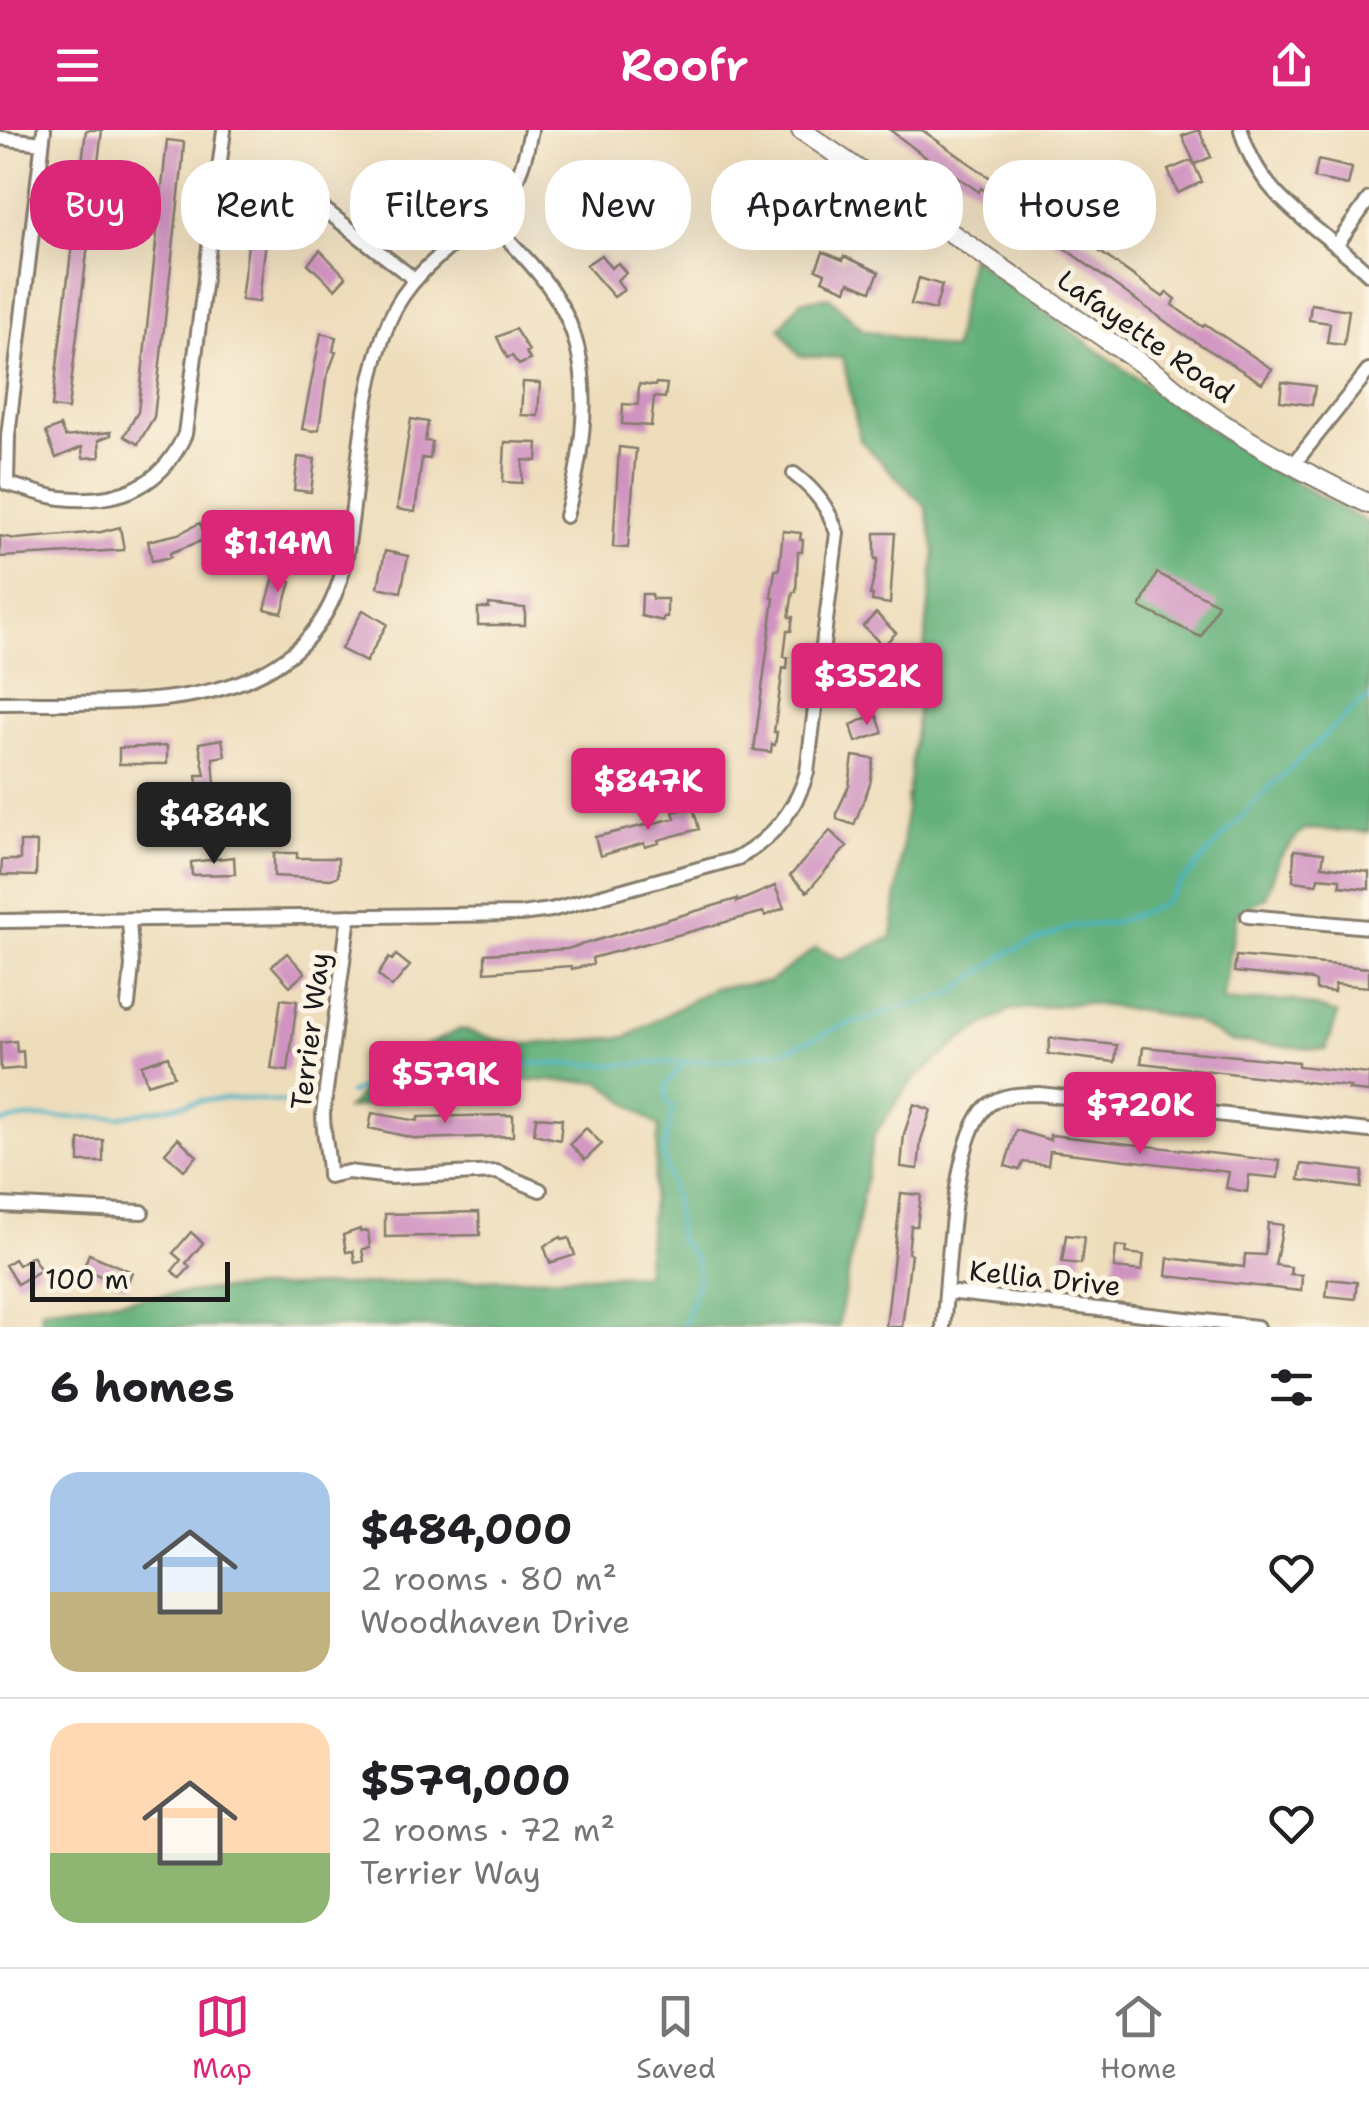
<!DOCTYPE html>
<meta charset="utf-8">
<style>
:root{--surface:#fff;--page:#f2f2f2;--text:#202124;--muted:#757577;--line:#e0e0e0;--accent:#db2777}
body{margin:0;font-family:"Shantell Sans",sans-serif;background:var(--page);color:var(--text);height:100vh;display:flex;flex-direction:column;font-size:38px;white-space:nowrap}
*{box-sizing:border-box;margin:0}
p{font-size:32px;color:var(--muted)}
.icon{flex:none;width:55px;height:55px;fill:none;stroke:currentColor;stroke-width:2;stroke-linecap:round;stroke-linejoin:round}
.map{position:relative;height:1197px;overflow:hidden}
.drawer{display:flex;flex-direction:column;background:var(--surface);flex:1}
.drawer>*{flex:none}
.banner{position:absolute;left:30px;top:30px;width:1310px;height:90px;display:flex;gap:20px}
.scale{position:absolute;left:30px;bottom:25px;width:200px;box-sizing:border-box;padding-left:10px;border:5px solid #1c1c1c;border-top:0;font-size:28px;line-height:35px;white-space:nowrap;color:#1c1c1c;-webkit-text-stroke:8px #fcf5e5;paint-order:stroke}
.price{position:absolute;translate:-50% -85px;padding:0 22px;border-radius:10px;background:var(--accent);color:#fff;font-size:32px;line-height:65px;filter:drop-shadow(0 2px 5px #0008)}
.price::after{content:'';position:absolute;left:50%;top:60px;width:30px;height:22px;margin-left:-15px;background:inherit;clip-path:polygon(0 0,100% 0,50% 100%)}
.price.on{background:#222;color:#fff}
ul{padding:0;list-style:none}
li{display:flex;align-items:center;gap:30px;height:250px;padding:0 50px}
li+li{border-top:2px solid var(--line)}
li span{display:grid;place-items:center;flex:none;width:280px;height:200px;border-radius:30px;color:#555}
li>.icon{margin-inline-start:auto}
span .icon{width:120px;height:120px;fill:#fffc;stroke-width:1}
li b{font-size:42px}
h2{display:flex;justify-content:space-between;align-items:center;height:120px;padding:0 50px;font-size:42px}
.tag{padding:0 35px;border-radius:40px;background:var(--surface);box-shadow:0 10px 40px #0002;font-size:35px;line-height:90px}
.tag.on{background:var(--accent);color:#fff}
header{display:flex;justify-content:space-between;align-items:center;height:130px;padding:0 50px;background:var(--accent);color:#fff;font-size:45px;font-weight:600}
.dock{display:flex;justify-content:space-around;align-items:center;height:140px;border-top:2px solid var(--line);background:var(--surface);font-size:28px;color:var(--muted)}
.dock a{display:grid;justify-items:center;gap:5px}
.dock .on{color:var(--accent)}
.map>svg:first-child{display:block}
.forest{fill:#64b07a;stroke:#40664b;stroke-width:2.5}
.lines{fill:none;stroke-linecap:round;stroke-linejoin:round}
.stream{stroke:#48b4c5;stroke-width:4}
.building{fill:#d093c1}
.minor-casing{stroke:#857c6c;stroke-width:18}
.major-casing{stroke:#857c6c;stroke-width:22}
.minor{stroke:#fff;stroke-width:12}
.major{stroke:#fff;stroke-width:18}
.labels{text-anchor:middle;stroke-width:10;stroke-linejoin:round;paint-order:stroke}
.street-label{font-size:28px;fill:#1c1c1c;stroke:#fcf5e5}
</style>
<header><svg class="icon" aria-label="menu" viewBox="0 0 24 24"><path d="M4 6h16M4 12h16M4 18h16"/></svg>Roofr<svg class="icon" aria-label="share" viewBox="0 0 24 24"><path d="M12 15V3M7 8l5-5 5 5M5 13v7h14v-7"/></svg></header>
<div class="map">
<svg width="1369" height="1197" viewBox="0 0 1369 1197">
<rect width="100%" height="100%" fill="#fcf5e5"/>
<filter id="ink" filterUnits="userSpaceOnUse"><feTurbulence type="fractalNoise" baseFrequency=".01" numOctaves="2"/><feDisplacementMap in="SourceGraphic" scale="20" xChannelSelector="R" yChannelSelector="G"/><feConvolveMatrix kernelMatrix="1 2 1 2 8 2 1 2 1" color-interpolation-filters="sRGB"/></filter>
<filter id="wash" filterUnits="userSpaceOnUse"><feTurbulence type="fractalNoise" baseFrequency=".0048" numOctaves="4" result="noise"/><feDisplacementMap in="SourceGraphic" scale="40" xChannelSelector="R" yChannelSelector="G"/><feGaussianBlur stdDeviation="2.25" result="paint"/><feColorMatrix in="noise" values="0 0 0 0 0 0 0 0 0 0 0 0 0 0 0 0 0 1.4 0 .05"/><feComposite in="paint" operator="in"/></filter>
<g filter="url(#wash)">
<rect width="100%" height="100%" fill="#edb"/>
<path class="forest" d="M970 126C1100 222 1226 320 1369 393V702L1304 699 1280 727 1266 767 1237 783 1222 872 1292 870 1338 884 1326 920 1229 911 1193 891 1144 881 1082 873 1010 880 961 910 910 953 874 1005 838 1197H40L41 1179 212 1160 645 1144 659 997 601 952 512 950 347 979 388 933 461 899 515 915 627 907 713 858 769 852 816 818 843 830 892 807 935 421 926 377 860 310 843 228 799 226 780 198 801 171 829 167 863 200 953 220Z"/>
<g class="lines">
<path class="stream" d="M349 964 368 954 504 933 620 935 735 929 786 920 845 895 951 864 1011 821 1074 796 1113 793 1161 775 1259 668 1357 575 1369 568
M0 993 25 988 120 987 204 970 240 968 302 974
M684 1197C693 1162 713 1135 678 1110L674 1068 663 1024 673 978 665 969 667 954 685 932"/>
</g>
<g id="blocks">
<path class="building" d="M86 0H102L68 279 52 277Z
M890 0H922L1002 56 1004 53 1163 167 1167 162 1176 169 1172 175 1203 197 1205 194 1272 239 1262 253 1180 202 981 58 979 62 938 33 936 35Z
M1199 0 1211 27 1195 34 1182 6Z
M167 10 184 12 182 38 154 287 138 314 124 306 138 282Z
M1192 30 1202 52 1178 63 1168 40Z
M1318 30 1352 38 1348 55 1314 48Z
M450 31 469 44 454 66 435 54Z
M251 90 268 92 259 172 241 170Z
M320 120 346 147 335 159 308 134Z
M823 122 843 130 844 126 879 142 871 161 849 152 846 160 822 150 825 143 816 139Z
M601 125 611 138 618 133 626 143 617 150 624 160 614 167 586 135Z
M919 148 942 155 935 180 911 174Z
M1311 174 1349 180 1344 215 1327 213 1330 193 1309 190Z
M515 199 529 221 526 222 530 230 519 235 512 226 507 228 497 207Z
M321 203 336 207 333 221 336 222 326 249 319 299 314 301 302 299Z
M523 252 540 253 538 286 521 285Z
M1282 252 1315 256 1312 275 1280 271Z
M656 253 667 254 665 268 654 267 651 296 622 294 623 274 638 275 639 254 655 256Z
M411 289 428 292 425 311 432 312 430 329 422 328 415 382 397 379Z
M60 296 65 307 111 302V305L99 310 100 327 83 328 82 317 56 328 46 302Z
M505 312 538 313 537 331 523 330 522 353 503 352Z
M619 317 636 319 628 418 613 417Z
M298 327 315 329 311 362 294 360Z
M200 393 206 409 170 423 171 427 152 431 148 411 178 404Z
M120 397 124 420 0 427V406L16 409 101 402Z
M783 401 801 403 800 410H803L802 422H798L796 462H793L789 487H793L791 501H787L784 526 788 527 787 539 783 538 774 602H777L775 615 772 614 771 622 754 620 774 468 771 467 775 440H779Z
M875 403H895L890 474 872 471 873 465H870L878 429H875Z
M385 421 408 426 401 462 378 457Z
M1157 443 1218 474 1201 507 1140 477Z
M274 447 291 452 282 483 265 479Z
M642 464H652V469H667V487H663V491L641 486Z
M489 474 525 478V495H478V478H489Z
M363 480 387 494 366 532 341 519Z
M876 483 896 503 883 516 863 496Z
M870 586H877L883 603 856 612 851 595Z
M222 609 225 626 213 628 216 668 199 669 197 645H205L199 613Z
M167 616V634H119V618Z
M853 626 874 629 870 654 854 695 837 689V682L849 656Z
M693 677 699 699 658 710 659 713 645 717 644 713 600 726 595 707 675 688 673 682Z
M830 701 847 716 807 762 790 746Z
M20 712H37L36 746 1 745 2 730H20Z
M1294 720 1324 723 1322 736 1369 742V759L1340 756V749L1318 747 1317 754 1293 751Z
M274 723H297V728H338V746L331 749 274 746Z
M234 727 235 744 192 745 191 732Z
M775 756 784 778 765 786 763 782 592 828 593 834 572 839 571 836 485 842V824L567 819 737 769V772Z
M287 823 305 843 290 856 272 836Z
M396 825 410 836 392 857 378 845 389 828 392 830Z
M1236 826 1369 838V857L1335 854 1334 862 1316 860V852L1312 850 1234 842Z
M281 869 297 871 288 941 271 939Z
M1050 908 1117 915 1115 932 1048 924Z
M16 911 17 922 23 921 24 938 1 940 0 913Z
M1143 917 1298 932V936L1369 944V962L1349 960 1350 957 1141 933Z
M168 926 174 946 147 954 141 935Z
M914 974 931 980 921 1010 918 1039 901 1037 904 1004Z
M372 983 418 991V987L513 985V1006L418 1009 369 998Z
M536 987 562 989 560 1010 534 1004Z
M586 998 602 1014 585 1030 570 1014Z
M1016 1000 1050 1010V1005L1077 1008 1280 1031 1278 1048 1249 1045 1247 1062 1226 1058 1229 1042 1050 1021 1048 1035 1023 1032 1020 1040 1005 1036Z
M178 1008 197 1026 184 1040 165 1023Z
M79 1010H103V1032H79Z
M1301 1034 1363 1041 1361 1058 1299 1050Z
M901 1063 921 1065 917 1096H911L908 1123 911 1124 902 1197H886Z
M479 1082 480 1105 385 1107V1084Z
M1268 1093 1283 1095 1275 1135 1291 1137 1290 1144 1302 1145 1301 1161 1166 1146 1168 1128 1244 1137 1245 1124 1265 1125Z
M360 1099V1102L368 1101 370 1118 362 1119 364 1131 355 1133 353 1121 346 1122 343 1105Z
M191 1102 203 1113 186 1133 190 1137 180 1148 172 1141 181 1130 173 1123Z
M1066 1105 1084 1107 1081 1134 1062 1132Z
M561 1107 562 1110 569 1108 575 1125 550 1133 544 1116Z
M1116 1116 1127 1117 1126 1123 1144 1125 1142 1141 1114 1138Z
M89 1124 132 1142 126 1156 83 1139Z
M32 1126 41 1140 17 1154 5 1135 14 1129 18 1135Z
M1328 1149 1357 1152 1355 1169 1326 1166Z"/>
</g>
</g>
<g filter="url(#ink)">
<use href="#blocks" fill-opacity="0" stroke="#857c6c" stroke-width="2.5"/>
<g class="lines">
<defs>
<path id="minor" d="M44 0 8 306 7 354C26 358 43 366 61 368 118 374 162 357 185 304L224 0
M1241 0C1261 72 1319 95 1369 144
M0 8 42 13
M217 44 277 51 298 59 414 149
M487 86C510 113 539 139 557 169 597 233 585 317 566 386
M1336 116 1369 69
M1293 335 1369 240
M820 543 919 556
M0 573C128 571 315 593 346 426 360 348 358 263 390 189 407 150 439 126 470 100 482 91 496 82 504 70 520 49 526 25 531 0
M349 786 323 983C323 1005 329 1024 329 1046L348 1042 391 1047 497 1042 540 1060
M1248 786 1369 797
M0 791 521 784 551 780 738 728C773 708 796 681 807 642L837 403C828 377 816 361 794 344
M128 875 132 836 129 790
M0 1075 142 1082
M947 1162 1257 1197
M943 1197C949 1147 951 1008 987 976 1002 964 1021 964 1039 964L1369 1001"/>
<path id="major" d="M801 0 1161 247C1223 301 1296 338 1369 374"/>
</defs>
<use href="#minor" class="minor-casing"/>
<use href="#major" class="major-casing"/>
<use href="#minor" class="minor"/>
<use href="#major" class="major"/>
</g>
</g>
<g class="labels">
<g class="street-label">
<text transform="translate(1146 206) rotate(35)" y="10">Lafayette Road</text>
<text transform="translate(310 901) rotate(-83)" y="10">Terrier Way</text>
<text transform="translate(1045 1148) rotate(6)" y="10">Kellia Drive</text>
</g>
</g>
</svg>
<div class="scale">100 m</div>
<b class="price" style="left:278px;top:465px">$1.14M</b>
<b class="price" style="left:867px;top:598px">$352K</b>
<b class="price" style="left:648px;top:703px">$847K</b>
<b class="price on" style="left:214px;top:737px">$484K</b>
<b class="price" style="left:445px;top:996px">$579K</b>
<b class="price" style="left:1140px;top:1027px">$720K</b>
<div class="banner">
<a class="tag on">Buy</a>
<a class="tag">Rent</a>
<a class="tag">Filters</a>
<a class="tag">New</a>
<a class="tag">Apartment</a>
<a class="tag">House</a>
</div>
</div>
<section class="drawer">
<h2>6 homes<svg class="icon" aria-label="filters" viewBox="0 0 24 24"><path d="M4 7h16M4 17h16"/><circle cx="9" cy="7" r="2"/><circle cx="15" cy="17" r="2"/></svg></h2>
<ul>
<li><span style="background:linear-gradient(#a9c7e8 60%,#c2b280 0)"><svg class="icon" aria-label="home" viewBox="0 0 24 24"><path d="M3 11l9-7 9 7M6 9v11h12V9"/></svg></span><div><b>$484,000</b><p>2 rooms · 80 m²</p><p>Woodhaven Drive</p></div><svg class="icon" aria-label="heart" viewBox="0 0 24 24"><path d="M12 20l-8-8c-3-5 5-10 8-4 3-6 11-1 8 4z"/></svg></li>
<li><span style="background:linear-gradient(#ffd9b3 65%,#8fb573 0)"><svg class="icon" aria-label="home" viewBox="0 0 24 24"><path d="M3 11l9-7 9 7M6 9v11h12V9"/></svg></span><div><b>$579,000</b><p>2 rooms · 72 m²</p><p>Terrier Way</p></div><svg class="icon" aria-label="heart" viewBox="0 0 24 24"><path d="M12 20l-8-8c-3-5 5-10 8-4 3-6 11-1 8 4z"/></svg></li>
</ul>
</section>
<nav class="dock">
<a class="on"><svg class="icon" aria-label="map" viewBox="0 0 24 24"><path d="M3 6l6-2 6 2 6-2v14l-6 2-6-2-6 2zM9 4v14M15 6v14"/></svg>Map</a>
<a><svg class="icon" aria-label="saved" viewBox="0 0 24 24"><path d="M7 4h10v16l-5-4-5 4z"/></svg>Saved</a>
<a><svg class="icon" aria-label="home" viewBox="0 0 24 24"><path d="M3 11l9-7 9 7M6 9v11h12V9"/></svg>Home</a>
</nav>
